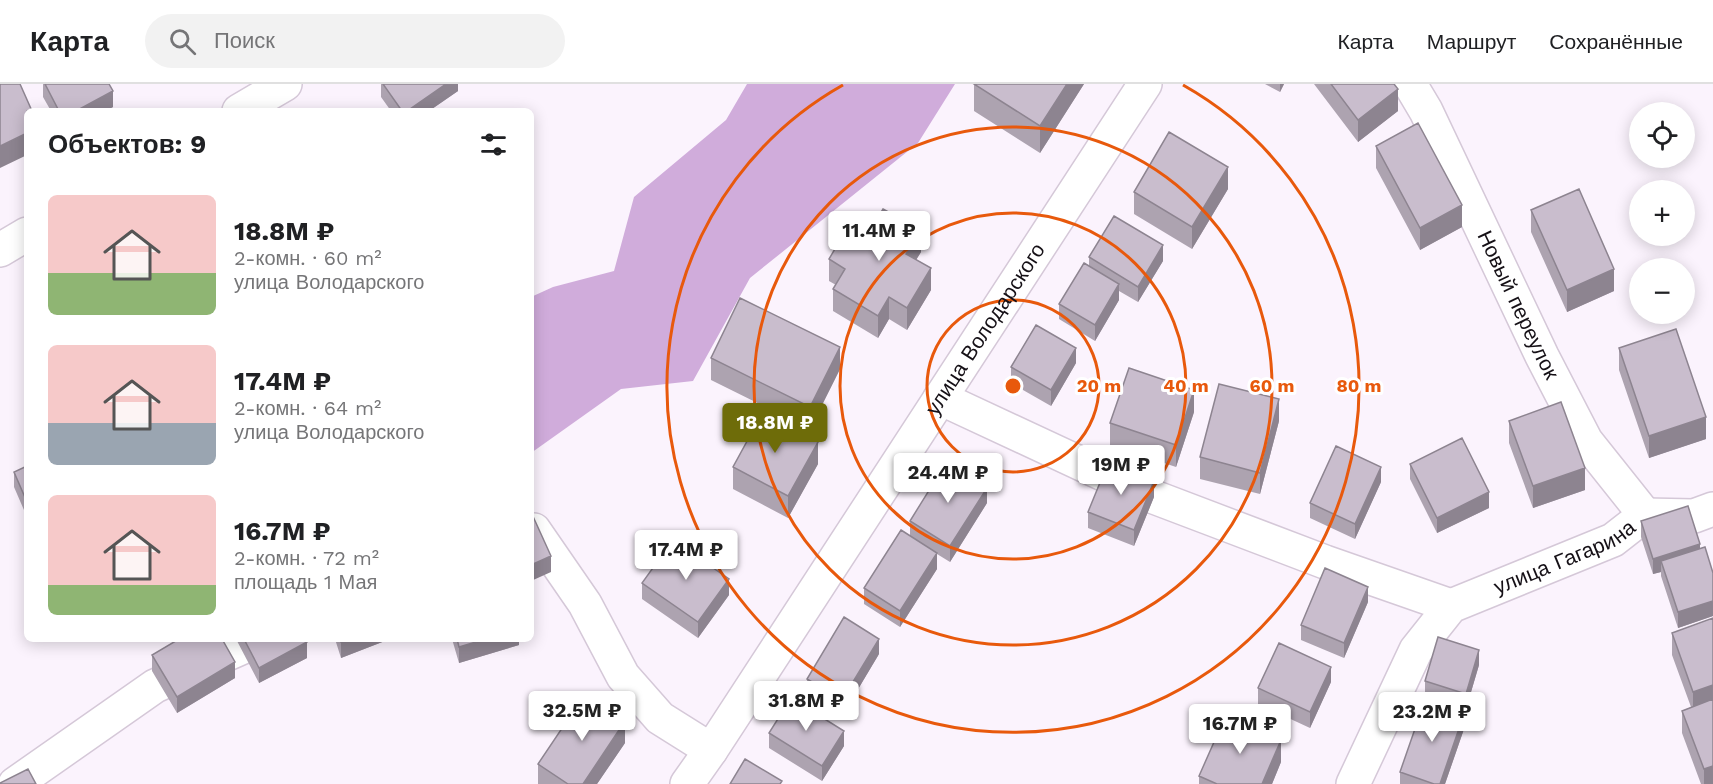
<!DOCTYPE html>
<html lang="ru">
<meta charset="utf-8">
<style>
:root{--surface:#fff;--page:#f2f2f2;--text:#202124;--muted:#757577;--line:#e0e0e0;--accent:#6e6c09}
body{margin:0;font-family:"Work Sans",sans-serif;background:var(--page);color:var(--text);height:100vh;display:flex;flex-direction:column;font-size:22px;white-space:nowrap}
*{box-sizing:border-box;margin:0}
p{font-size:20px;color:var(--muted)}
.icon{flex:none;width:33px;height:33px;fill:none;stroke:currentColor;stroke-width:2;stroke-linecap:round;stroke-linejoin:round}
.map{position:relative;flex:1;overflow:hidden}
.drawer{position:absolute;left:24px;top:24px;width:510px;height:534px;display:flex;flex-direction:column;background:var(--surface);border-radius:9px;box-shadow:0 3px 15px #0003}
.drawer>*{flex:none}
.buttons{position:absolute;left:1629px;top:18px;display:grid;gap:12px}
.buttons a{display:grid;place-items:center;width:66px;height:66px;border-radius:50%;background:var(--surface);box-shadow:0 3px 15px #0003;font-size:30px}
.price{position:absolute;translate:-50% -51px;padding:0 14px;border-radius:6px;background:#fff;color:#222;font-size:20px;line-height:39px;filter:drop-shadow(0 2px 3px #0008)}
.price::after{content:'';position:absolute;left:50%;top:36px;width:18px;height:14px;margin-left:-9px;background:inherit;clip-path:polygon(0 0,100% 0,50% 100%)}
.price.active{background:var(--accent);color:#fff}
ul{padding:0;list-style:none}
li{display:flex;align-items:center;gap:18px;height:150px;padding:0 24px}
li span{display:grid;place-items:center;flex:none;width:168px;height:120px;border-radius:9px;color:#555}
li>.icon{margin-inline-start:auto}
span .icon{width:72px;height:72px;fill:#fffc;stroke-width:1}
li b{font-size:26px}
h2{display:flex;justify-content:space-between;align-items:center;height:72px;padding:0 24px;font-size:26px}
header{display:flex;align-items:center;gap:36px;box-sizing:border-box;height:84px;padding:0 30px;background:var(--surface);border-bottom:2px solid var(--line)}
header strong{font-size:28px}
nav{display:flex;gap:33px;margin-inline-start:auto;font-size:21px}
.search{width:420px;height:54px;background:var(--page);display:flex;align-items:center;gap:15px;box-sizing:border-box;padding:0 21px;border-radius:33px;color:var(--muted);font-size:22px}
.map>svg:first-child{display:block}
.forest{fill:#d0acdb}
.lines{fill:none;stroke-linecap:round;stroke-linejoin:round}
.minor-casing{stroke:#d5c8d8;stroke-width:36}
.minor{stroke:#fff;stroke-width:33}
.wall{fill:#ada3b0}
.shaded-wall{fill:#8d8490}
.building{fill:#c9bdcd;stroke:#8d8490;stroke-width:1.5}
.ring{fill:none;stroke:#e8590c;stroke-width:3}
.labels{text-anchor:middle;stroke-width:6;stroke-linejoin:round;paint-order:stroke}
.street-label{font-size:21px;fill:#151016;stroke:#fff}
.centre{fill:#e8590c;stroke:#fff;stroke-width:3}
.ring-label{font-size:18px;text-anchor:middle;font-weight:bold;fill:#e8590c;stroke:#fff;stroke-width:6;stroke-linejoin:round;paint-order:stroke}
</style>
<header>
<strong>Карта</strong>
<div class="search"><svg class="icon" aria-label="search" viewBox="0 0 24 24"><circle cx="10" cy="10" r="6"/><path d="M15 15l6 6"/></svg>Поиск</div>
<nav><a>Карта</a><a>Маршрут</a><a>Сохранённые</a></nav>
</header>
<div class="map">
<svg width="1713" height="700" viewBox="0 0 1713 700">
<rect width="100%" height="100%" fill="#fbf3fd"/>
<path class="forest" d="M747 0H955L918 59 750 194 693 297 621 305 531 369V213L553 203 614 187 634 113 726 36Z"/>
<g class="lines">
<defs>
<g id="minor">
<path id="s1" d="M1410 0 1426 27 1542 272 1586 357 1645 431"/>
<path d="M239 27 285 0"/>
<path d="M0 166 27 150"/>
<path d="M940 314 1146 410 1325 478 1451 522"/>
<path d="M531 447 534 446 585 520 623 592 660 634 711 666"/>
<path d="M15 700 155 602 261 555"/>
<path id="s2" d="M687 700 711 666 1145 0"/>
<path id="s3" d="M1353 700 1416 566 1451 522 1613 456 1645 431 1694 432 1713 425"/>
</g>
</defs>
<use href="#minor" class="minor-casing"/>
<use href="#minor" class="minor"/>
</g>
<path class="wall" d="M43 0H109L113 23 105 27H51L43 13Z
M381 0H458V7L429 27H391L381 13Z
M974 0H1084L1040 69 974 27Z
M1265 0H1284L1280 8Z
M1314 0H1394L1398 27 1358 58Z
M1376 62 1462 143 1420 166 1376 84Z
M1228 105 1192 165 1134 130V108Z
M1531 126 1614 207 1567 228 1531 148Z
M921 168 916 176 931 206 907 246 889 235 878 254 833 227V205L836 201 829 197V175Z
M1089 173 1163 177 1138 218 1119 207V216L1095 257 1059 235V220L1089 182Z
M1619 264 1706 355 1649 374 1619 286Z
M711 274 840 285 810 345 711 296Z
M1076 279 1051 322 1011 299V283Z
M1194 328 1176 383 1110 361V339Z
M1279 337 1260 410 1200 395V373Z
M1509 337 1585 406 1533 424 1509 359Z
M818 380 788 434 733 405V383Z
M1410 380 1489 424 1437 449 1410 395Z
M27 382V433L14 403V388Z
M1381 398 1355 455 1310 434V419Z
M1154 413 1134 462 1088 444V428Z
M987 419 950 478 937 470V485L900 543 864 520V504L910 452V437Z
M1641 437 1700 464 1713 489V532L1678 544 1661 492V488L1653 490 1641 453Z
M642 499 729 511 698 554 642 515Z
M1368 518 1344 574 1301 556V541Z
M1713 534V700H1701L1682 649V627L1691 623 1672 571V549Z
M236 555H305L307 574 259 599Z
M335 555H390L341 574Z
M452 555H519V561L459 579Z
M879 570 842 632 807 611V595Z
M152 571 235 594 177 629 152 587Z
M1479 581 1466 625 1425 613V597Z
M1331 598 1310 644 1258 620V604Z
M1464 645 1445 700H1400V688Z
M769 649 844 662 822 697 769 664Z
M625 659 597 700H538V680Z
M1281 678 1272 700H1199V692Z"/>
<path class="shaded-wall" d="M446 0H458V7L429 27H407Z
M1067 0H1084L1040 69V42Z
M1280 0H1284L1280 8Z
M1398 5V27L1358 58V36Z
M113 7V23L105 27H76Z
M27 49V71L0 84V62Z
M1228 83V105L1192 165V143Z
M1462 121V143L1420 166V144Z
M921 146V168L906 192V170Z
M1163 161V177L1138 218V203Z
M931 184V206L907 246V224Z
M1614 185V207L1567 228V206Z
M1119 200V216L1095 257V241Z
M889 213V235L878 254V232Z
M840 263V285L810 345V323Z
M1076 264V279L1051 322V306Z
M1194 306V328L1176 383V361Z
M1279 315V337L1260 410V389Z
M1706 333V355L1649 374V352Z
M818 358V380L788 434V412Z
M1381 383V398L1355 455V440Z
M1585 384V406L1533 424V402Z
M1154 397V413L1134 462V446Z
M987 404V419L950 478V462Z
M1489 408V424L1437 449V434Z
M1700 460V475L1661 477V488L1653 490V475Z
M937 469V485L900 543V527Z
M551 472V488L531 497V481Z
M729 495V511L698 554V538Z
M1368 503V518L1344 574V559Z
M1713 517V532L1678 544V528Z
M349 555H390L341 574V558Z
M486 555H519V561L459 579V563Z
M879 555V570L842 632V616Z
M307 558V574L259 599V584Z
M1479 566V581L1466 625V610Z
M235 578V594L177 629V613Z
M1331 583V598L1310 644V628Z
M1713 601V623L1693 630V608Z
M1464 630V645L1445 700H1440Z
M625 637V659L597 700H583Z
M844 647V662L822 697V682Z
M1281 656V678L1272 700H1262Z
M1713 682V700H1704V685Z"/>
<path class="building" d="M0 0H20L32 27H27V49L0 62Z
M45 0H109L113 7 76 27H59Z
M383 0H446L407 27H402Z
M974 0H1067L1040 42Z
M1331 0H1394L1398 5 1358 36Z
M1418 39 1462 121 1420 144 1376 62Z
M1169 48 1228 83 1192 143 1134 108Z
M1579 105 1614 185 1567 206 1531 126Z
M883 125 921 146 906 170 931 184 907 224 889 213 878 232 833 205 845 185 829 175 855 131 876 137Z
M1114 132 1163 161 1138 203 1089 173Z
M1084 179 1119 200 1095 241 1059 220Z
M740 214 840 263 810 323 711 274Z
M1036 241 1076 264 1051 306 1011 283Z
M1676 245 1706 333 1649 352 1619 264Z
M1129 284 1194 306 1176 361 1110 339Z
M1219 300 1279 315 1260 389 1200 373Z
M1561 318 1585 384 1533 402 1509 337Z
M763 328 818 358 788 412 733 383Z
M1462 354 1489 408 1437 434 1410 380Z
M1336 362 1381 383 1355 440 1310 419Z
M946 379 987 404 950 462 910 437Z
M1108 379 1154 397 1134 446 1088 428Z
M27 382V418L14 388Z
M1688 422 1700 460 1653 475 1641 437Z
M531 428 551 472 531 481Z
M901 446 937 469 900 527 864 504Z
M673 456 729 495 698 538 642 499Z
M1705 463 1713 489V517L1678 528 1661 477Z
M1325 484 1368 503 1344 559 1301 541Z
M844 533 879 555 842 616 807 595Z
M1713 534V601L1693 608 1672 549Z
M1438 553 1479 566 1466 610 1425 597Z
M179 555H222L235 578 177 613 152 571Z
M244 555H305L307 558 259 584Z
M340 555H349L341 558Z
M457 555H486L459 563Z
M1279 559 1331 583 1310 628 1258 604Z
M585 610 625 637 583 700H568L538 680Z
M791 614 844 647 822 682 769 649Z
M1713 615V682L1704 685 1682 627Z
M1425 616 1464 630 1440 700H1434L1400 688Z
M1226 631 1281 656 1262 700H1217L1199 692Z
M745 675 782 697 780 700H730Z
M28 685 36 700H0V699Z"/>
<g class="ring">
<circle cx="1013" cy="302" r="86"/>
<circle cx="1013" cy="302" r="173"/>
<circle cx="1013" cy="302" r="259"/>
<path d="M1183 1A346 346 0 1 1 843 1"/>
</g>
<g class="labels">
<g class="street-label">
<text dy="7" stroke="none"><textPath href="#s1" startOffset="246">Новый переулок</textPath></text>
<text dy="7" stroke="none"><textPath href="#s2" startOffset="544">улица Володарского</textPath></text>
<text dy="7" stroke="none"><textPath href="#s3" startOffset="328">улица Гагарина</textPath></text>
</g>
</g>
<circle cx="1013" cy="302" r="9" class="centre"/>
<g class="ring-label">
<text x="1099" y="308">20 m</text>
<text x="1186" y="308">40 m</text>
<text x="1272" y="308">60 m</text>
<text x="1359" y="308">80 m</text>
</g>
</svg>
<div class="buttons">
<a><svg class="icon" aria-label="locate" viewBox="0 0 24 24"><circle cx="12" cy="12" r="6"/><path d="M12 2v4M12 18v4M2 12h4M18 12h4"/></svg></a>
<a>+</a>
<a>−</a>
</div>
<b class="price" style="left:879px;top:178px">11.4M ₽</b>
<b class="price active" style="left:775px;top:370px">18.8M ₽</b>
<b class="price" style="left:1121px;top:412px">19M ₽</b>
<b class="price" style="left:948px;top:420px">24.4M ₽</b>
<b class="price" style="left:686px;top:497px">17.4M ₽</b>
<b class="price" style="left:806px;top:648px">31.8M ₽</b>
<b class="price" style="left:582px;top:658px">32.5M ₽</b>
<b class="price" style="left:1432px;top:659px">23.2M ₽</b>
<b class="price" style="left:1240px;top:671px">16.7M ₽</b>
<section class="drawer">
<h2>Объектов: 9<svg class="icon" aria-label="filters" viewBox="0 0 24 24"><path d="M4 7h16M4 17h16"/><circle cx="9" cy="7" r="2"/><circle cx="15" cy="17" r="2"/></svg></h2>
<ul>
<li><span style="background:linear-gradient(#f6c9c9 65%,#8fb573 0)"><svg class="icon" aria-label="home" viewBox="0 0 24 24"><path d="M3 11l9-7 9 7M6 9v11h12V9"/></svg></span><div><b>18.8M ₽</b><p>2-комн. · 60 m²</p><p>улица Володарского</p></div></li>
<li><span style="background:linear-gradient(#f6c9c9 65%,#9aa5b1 0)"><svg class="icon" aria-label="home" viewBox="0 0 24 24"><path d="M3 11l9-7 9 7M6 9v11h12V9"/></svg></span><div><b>17.4M ₽</b><p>2-комн. · 64 m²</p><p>улица Володарского</p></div></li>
<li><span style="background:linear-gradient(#f6c9c9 75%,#8fb573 0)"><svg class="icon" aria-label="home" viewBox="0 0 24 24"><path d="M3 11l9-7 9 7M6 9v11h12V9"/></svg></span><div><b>16.7M ₽</b><p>2-комн. · 72 m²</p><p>площадь 1 Мая</p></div></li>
</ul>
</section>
</div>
